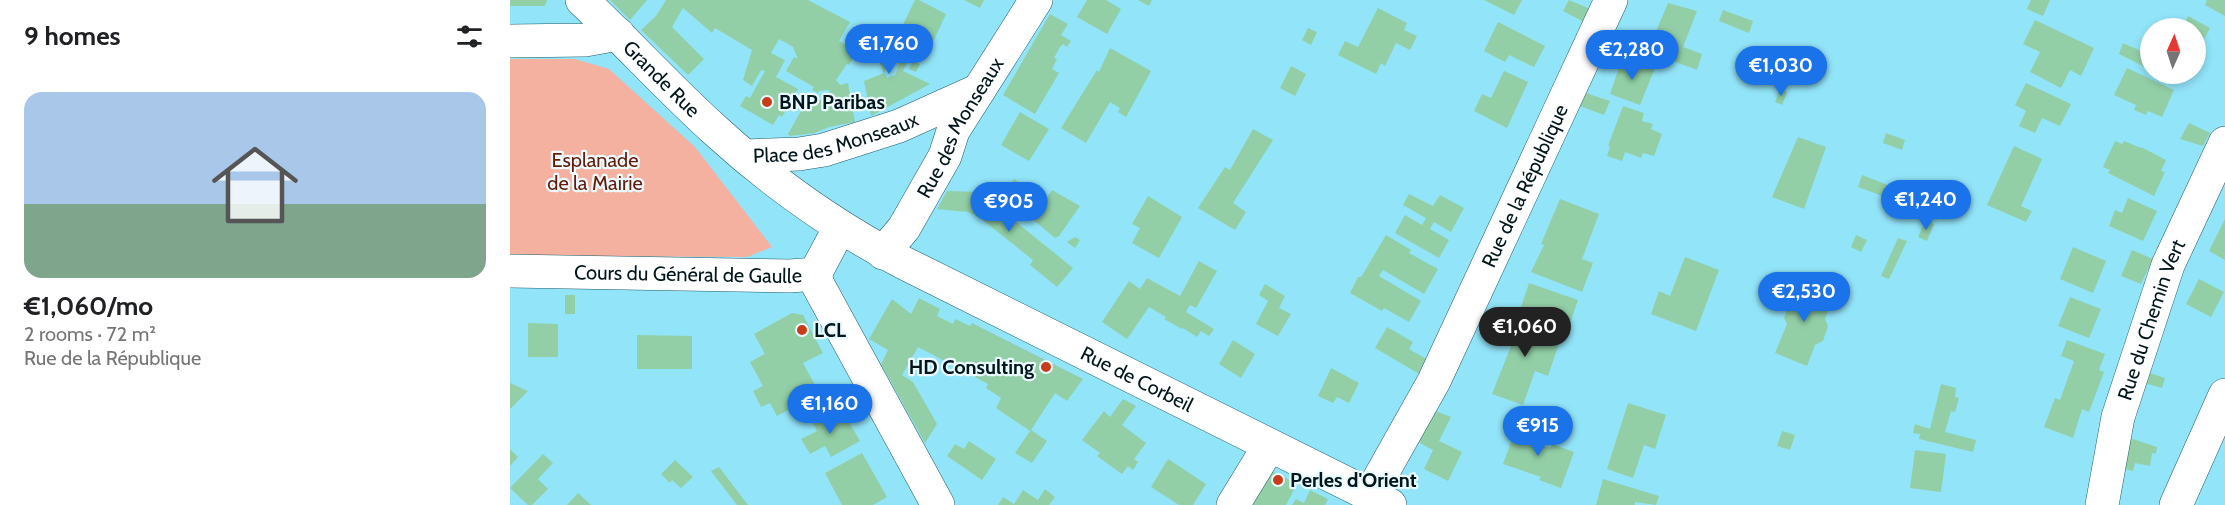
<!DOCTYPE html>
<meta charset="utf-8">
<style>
:root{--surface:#fff;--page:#f6f6f6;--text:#202124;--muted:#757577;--accent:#1a73e8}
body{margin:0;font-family:Cabin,sans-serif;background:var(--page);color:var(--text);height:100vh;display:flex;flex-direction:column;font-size:22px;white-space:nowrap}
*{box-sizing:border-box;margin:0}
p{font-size:20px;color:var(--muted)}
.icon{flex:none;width:33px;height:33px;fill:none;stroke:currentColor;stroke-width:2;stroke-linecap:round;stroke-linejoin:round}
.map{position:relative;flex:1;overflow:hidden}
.side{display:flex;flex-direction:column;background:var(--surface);width:510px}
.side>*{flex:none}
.needle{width:39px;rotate:3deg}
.buttons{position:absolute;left:1630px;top:18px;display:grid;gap:12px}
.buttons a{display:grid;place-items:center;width:66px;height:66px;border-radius:50%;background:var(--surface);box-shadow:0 3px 9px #0003;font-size:30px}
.price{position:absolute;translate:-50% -51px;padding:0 14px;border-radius:21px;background:var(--accent);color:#fff;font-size:20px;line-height:39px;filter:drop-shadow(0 2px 3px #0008)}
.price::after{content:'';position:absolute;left:50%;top:36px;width:18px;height:14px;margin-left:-9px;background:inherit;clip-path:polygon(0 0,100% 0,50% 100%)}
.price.active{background:#222;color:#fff}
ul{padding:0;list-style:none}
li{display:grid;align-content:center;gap:12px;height:318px;padding:0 24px}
li span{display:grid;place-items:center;height:186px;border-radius:18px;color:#555}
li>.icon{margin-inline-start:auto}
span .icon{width:108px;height:108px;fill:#fffc;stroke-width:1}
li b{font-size:26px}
h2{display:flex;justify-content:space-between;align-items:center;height:72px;padding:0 24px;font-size:26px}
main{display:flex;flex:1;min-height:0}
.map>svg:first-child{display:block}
.green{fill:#f5b19f}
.building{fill:#92cfa7;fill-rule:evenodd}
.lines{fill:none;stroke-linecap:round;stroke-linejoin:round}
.minor-casing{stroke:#1b5d6b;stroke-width:34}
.major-casing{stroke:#1b5d6b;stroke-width:34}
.minor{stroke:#fff;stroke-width:33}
.major{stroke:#fff;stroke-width:33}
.poi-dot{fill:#c63d17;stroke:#eafafe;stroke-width:2}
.labels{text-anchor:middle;stroke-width:4.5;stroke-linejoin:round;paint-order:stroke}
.street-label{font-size:20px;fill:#00161b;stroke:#eafafe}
.poi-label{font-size:20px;font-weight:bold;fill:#00161b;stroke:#eafafe;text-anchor:start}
.park-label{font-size:20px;fill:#641b08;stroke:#eafafe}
</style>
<main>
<section class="side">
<h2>9 homes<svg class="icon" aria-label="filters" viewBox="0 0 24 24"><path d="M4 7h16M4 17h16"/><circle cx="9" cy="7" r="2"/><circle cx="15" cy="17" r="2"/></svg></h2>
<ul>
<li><span style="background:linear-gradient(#a9c7e8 60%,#7fa58c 0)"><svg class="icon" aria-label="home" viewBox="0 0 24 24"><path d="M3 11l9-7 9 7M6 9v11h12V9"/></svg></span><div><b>€1,060/mo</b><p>2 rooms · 72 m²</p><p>Rue de la République</p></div></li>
</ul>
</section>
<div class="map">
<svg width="1715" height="505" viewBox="0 0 1715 505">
<rect width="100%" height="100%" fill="#92e4f9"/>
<path class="green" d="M0 59H65L99 69 185 147 262 247 237 257 0 256Z"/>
<path class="building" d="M0 0H37L35 6H0Z
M100 0H137L120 20Z
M156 0H298L340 22 329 41 347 51 339 65 337 64 326 80 330 85 338 83 345 122 319 127 305 133 280 136 278 134 296 102 320 98 319 90 309 91 308 93 302 90 304 87 276 71 284 57 288 59 283 47 269 39 261 53 275 60 266 77 288 89 272 117 269 115 263 125 230 106 236 96 240 98 255 71 251 70 242 86 233 80 242 50 205 28 202 33 173 8 162 27 194 59 178 75 131 30 146 16Z
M405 0H409L436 14 422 44 391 29Z
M454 0H474L470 8Z
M577 0H596L611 9 597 34 567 17Z
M628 0H642L639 6Z
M974 0H1012L1004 15Z
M1059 0 1080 9 1074 22 1053 11Z
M1521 0H1540L1533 16 1517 9Z
M1697 0H1715V16L1695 5Z
M1158 3 1187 11 1173 47 1192 54 1187 70 1131 49 1137 34 1144 36Z
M868 8 897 23 894 30 907 36 900 50 886 43 875 66 871 63 866 74 828 55 835 41 848 47Z
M1213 10 1243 21 1239 33 1209 21Z
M540 14 558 24 551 35 561 41 557 47 553 44 550 47 544 58 547 59 542 69 549 73 525 114 493 95Z
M1678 16 1700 28 1689 49 1686 47V28H1672Z
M1525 20 1584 48 1571 76 1560 70 1551 88 1520 72 1530 52 1513 44Z
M988 22 1035 46 1024 67 999 55 995 62 974 51Z
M798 28 807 32 801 45 792 40Z
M362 33 402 54 393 71 420 84 361 116 354 81 374 73 369 61 352 52ZM385 57 391 60 385 75 377 78 374 73 377 66 380 67Z
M1613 43 1633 52 1636 44 1641 46V70L1609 54Z
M600 48 641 71 616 117 608 112 610 108 600 102 576 143 551 128 587 70 589 72Z
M1113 56 1145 68 1130 105 1100 94Z
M403 61 410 64 406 72 399 69Z
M781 66 796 74 785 96 770 88Z
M1617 68 1664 90 1652 117 1638 111 1636 115 1624 110 1626 105 1604 95Z
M994 71 1018 82 997 128 964 111 972 94 981 98Z
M1516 83 1561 104 1550 126 1532 118 1525 133 1509 126 1516 111 1505 105Z
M1270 89 1277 92 1272 105 1265 102Z
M1076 93 1100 101 1094 115 1070 106Z
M1113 106 1134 113 1132 121 1143 124 1141 129 1152 134 1144 156 1133 153 1131 158 1115 152 1112 161 1097 156 1100 147 1098 146Z
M510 112 539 129 519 161 491 145Z
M1679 123 1700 133 1693 146 1670 139Z
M743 129 763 140 723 203 736 212 725 230 688 208 715 167 720 170Z
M1376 133 1395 140 1392 150 1373 143Z
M1288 137 1316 147 1294 209 1262 197Z
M1605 141 1612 144 1614 141 1631 148V147L1656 160 1651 171 1655 172 1644 196 1598 173 1600 170 1593 167Z
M1504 146 1532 159 1511 206 1522 211 1516 222 1477 205Z
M1352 175 1396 192 1392 203 1348 187Z
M504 179 535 200 542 190 570 206 549 236 545 238 521 218 524 213 494 193Z
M1432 186 1440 189 1433 205 1425 201Z
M437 191 469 192 563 268 547 287 520 265 523 260 470 218 458 212 427 209Z
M899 194 923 206 930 195 954 208 941 232 924 222 920 229 939 240 929 258 885 233 895 215 912 225 916 218 893 205Z
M638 196 672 217 649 258 622 243 630 228 622 224Z
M1618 198 1647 211 1633 241 1599 226 1605 210 1612 213Z
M1050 199 1089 214 1072 259 1083 263 1072 292 1021 272 1034 245 1031 244Z
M1715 219V260L1699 251Z
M1416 220 1424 224 1417 241 1408 237Z
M876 235 901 250 899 253 928 269 914 294 873 270 869 276 911 301 899 322 874 308 872 311 840 293 848 277H851L856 269Z
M1346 235 1357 240 1351 252 1341 247Z
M565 237 570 240 565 248 557 242Z
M1388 238 1397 241 1379 279 1376 278 1371 276Z
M1563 247 1596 261 1583 293 1550 279Z
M1622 250 1643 259 1631 284 1611 276Z
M1175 257 1209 270 1186 331 1141 314 1149 291 1160 296Z
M689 261 707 271 686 308 680 305 676 312 704 329 699 336 691 331 687 337 673 328 672 329 654 319 656 317 639 307 617 339 592 322 619 281 630 289 637 278 670 296Z
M1689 279 1714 292 1701 317 1676 304Z
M1287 281 1323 295 1315 319 1318 326 1313 341 1305 345 1297 366 1265 353 1277 324 1274 318Z
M1019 283 1068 300 1059 326 1010 310Z
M755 284 775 296 769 308 781 314 768 336 746 324 758 301 749 295Z
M55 295H65V314H55Z
M1560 297 1591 309 1579 338 1548 326Z
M409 298 430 309 427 316 443 324 445 319 460 326 462 323 573 379 557 401 545 393 521 430 537 441 522 463 505 453 520 431 486 408 491 398 476 388 478 384 408 347 392 375 403 382 427 424 415 443 371 364 378 350 359 339 382 299 401 314Z
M282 313 293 315 313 353 293 363 312 398 280 415 278 410 267 416 260 403 251 407 243 391 253 386 240 362 255 354 244 334Z
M1000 316 1052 334 1038 376 1025 371 1013 405 982 394 1001 346 991 342Z
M18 323 48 324V357H18Z
M877 327 903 342 899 349 918 360 911 375 865 348Z
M127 335 182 336V369H127Z
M723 340 745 354 731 378 709 364Z
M1557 340 1595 354 1589 370 1594 372 1579 412 1572 409 1563 438 1534 427 1545 398 1550 400 1564 361 1551 356Z
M821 368 849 383 839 403 827 397 823 403 808 396Z
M1631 370 1655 378 1652 388 1634 383Z
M0 383 18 391 0 409Z
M1431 384 1446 388 1445 397 1449 398 1445 412 1441 411 1435 432 1466 440 1463 452 1409 439 1410 434 1403 433 1405 424 1420 429Z
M613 399 626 406 612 425 636 443 624 459 628 462 623 470 618 466 612 474 587 456 590 453 572 440 594 411 600 417Z
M1118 403 1156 415 1145 449 1134 445 1123 478 1097 469Z
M315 409 323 422 335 415 350 441 321 457 315 446 300 454 291 439 307 431 300 418Z
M926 411 941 417 929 441 952 452 938 481 914 469 923 450 908 442Z
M1010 417 1023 422 1017 440 1040 448 1042 444 1064 452 1051 488 1029 480 1031 477 993 464Z
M1272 431 1285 435 1280 450 1267 446Z
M1614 436 1647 447 1646 454 1642 453 1640 466 1625 463 1623 471 1607 467Z
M459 441 486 459 472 480 437 456 445 444 454 449Z
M0 449 8 457 0 466Z
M1405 450 1436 454 1431 492 1400 488Z
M352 453 377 497 363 505H332L315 473Z
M33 454 43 463 28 479 38 489 22 505H18L0 488Z
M658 459 696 484 683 505H669L641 487Z
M165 460 183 477 171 488 162 480 160 483 151 474Z
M209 467 238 505H227L201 471Z
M764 472 787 484 776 505H736L754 476Z
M1093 479 1149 496 1146 505 1125 502V505H1086Z
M535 489 545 497 539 505H488L493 497 504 504 513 490 528 500Z
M800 490 818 499 815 505H782L786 499 794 503Z
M68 493 81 505H57Z"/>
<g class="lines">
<defs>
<g id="minor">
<path d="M0 41 75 40 108 34"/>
<path id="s1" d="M235 156 289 154 314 150 389 126 469 90"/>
<path id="s2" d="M373 253 394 228 435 156 443 131 526 0"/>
<path id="s3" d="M0 271 280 276 305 274"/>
<path d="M305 274 308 285 428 505"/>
<path d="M305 274 330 227"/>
<path id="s4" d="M860 495 924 381 1101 0"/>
<path d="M723 505 759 446"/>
<path id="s5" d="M1592 505 1608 417 1658 265 1715 143"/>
<path d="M1666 505 1715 395"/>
</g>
<g id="major">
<path id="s6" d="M72 0C118 43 160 90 207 132 263 183 327 228 394 263L880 505"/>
</g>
</defs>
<use href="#minor" class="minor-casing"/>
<use href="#major" class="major-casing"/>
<use href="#minor" class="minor"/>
<use href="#major" class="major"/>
</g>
<g class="poi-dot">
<circle cx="257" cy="102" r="6"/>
<circle cx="292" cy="330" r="6"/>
<circle cx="536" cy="367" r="6"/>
<circle cx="768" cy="480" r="6"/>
</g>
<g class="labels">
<g class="street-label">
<text dy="7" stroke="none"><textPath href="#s6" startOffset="112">Grande Rue</textPath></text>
<text dy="7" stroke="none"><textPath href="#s2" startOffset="148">Rue des Monseaux</textPath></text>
<text dy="7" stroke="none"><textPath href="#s1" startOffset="93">Place des Monseaux</textPath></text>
<text dy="7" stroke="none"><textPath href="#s4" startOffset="346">Rue de la République</textPath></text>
<text dy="7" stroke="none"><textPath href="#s3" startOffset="178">Cours du Général de Gaulle</textPath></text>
<text dy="7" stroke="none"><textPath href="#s5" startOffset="192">Rue du Chemin Vert</textPath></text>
<text dy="7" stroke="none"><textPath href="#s6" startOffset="678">Rue de Corbeil</textPath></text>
</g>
<g class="poi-label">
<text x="269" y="109">BNP Paribas</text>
<text x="304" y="337">LCL</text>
<text x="524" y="374" text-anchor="end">HD Consulting</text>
<text x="780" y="487">Perles d'Orient</text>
</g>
<g class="park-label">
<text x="85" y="167">Esplanade<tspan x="85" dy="23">de la Mairie</tspan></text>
</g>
</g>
</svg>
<div class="buttons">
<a><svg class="needle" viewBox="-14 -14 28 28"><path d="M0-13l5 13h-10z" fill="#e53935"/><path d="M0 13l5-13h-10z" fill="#757577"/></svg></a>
</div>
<b class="price" style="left:379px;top:75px">€1,760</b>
<b class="price" style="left:1122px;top:81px">€2,280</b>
<b class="price" style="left:1271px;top:97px">€1,030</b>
<b class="price" style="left:1416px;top:231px">€1,240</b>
<b class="price" style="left:499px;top:233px">€905</b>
<b class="price" style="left:1294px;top:323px">€2,530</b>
<b class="price active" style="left:1015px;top:358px">€1,060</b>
<b class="price" style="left:320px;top:435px">€1,160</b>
<b class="price" style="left:1028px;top:457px">€915</b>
</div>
</main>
